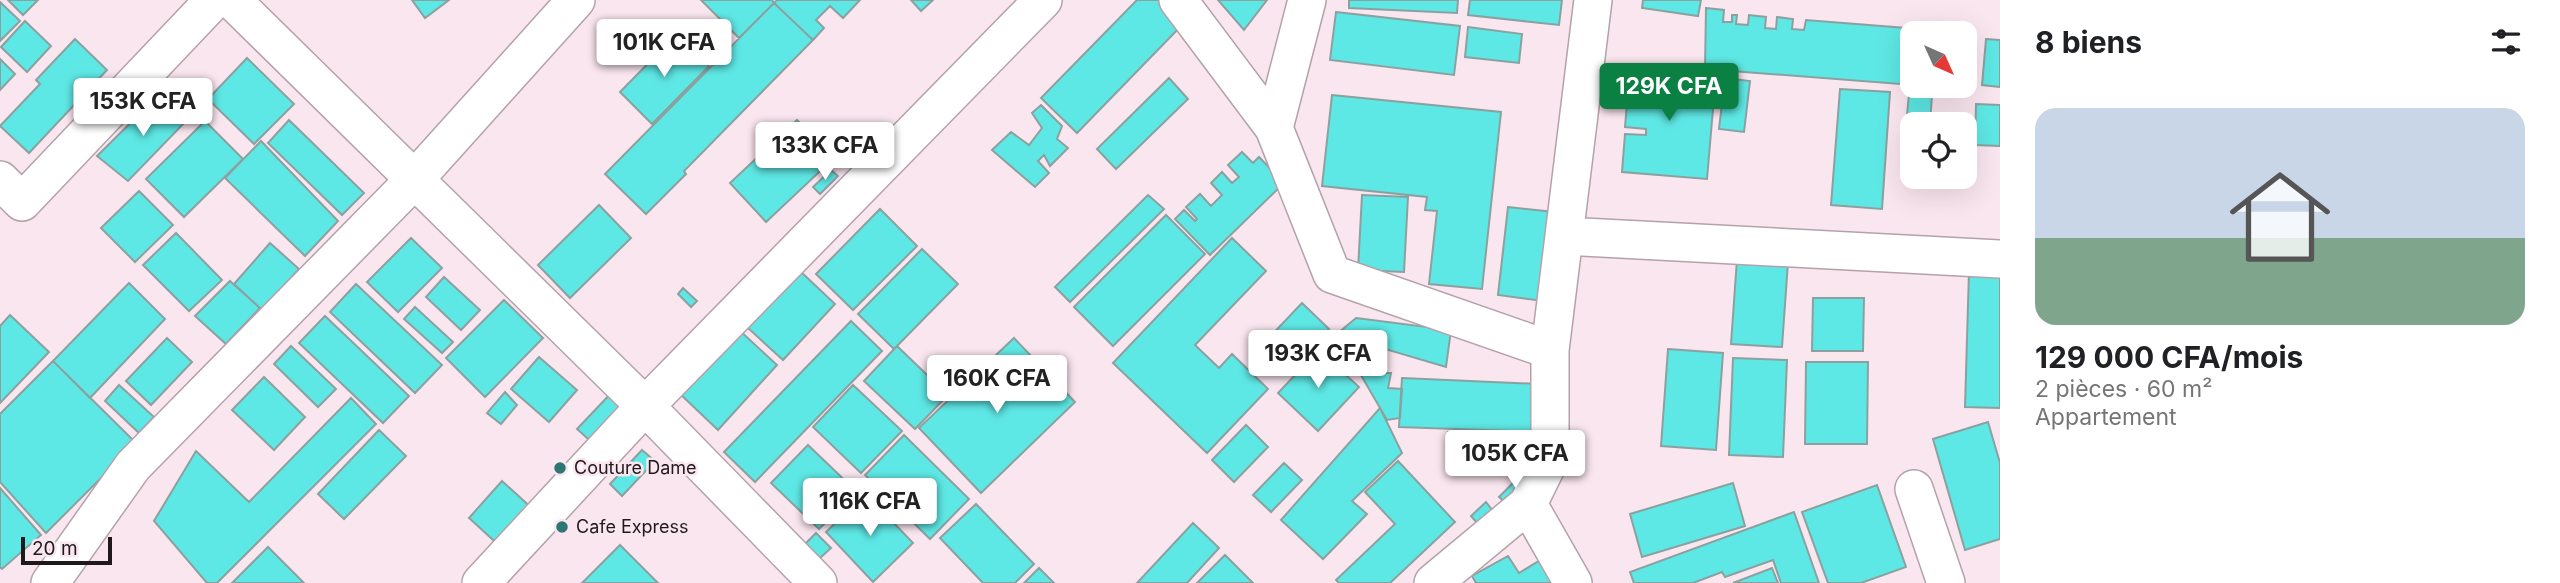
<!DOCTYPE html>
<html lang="fr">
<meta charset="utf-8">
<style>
:root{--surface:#fff;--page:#f6f6f6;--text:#202124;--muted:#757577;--accent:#0b8043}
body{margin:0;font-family:Inter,sans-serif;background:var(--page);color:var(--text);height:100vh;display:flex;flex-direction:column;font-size:26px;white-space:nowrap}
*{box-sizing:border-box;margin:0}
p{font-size:23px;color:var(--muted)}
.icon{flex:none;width:38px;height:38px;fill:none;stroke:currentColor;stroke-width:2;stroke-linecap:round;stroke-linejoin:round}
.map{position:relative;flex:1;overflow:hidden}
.side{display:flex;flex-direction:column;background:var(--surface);width:560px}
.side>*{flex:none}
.needle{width:46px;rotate:135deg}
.fabs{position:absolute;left:1900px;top:21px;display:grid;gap:14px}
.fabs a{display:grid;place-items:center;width:77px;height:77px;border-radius:14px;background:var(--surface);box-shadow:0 7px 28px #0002;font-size:35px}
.scale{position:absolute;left:21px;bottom:18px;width:91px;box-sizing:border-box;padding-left:7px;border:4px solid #20191c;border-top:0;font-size:19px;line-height:24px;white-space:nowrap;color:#20191c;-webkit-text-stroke:5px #fae6ef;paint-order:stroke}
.price{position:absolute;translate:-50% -60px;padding:0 16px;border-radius:7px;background:#fff;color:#222;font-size:23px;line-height:46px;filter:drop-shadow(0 2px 4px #0008)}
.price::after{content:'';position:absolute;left:50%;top:42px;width:21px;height:16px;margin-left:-10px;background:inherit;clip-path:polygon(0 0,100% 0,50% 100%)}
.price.selected{background:var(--accent);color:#fff}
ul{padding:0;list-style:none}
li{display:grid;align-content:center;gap:14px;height:371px;padding:0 35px}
li span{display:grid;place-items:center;height:217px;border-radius:21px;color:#555}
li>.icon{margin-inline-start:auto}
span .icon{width:126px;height:126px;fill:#fffc;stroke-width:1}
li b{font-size:30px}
h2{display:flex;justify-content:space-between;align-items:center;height:84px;padding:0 35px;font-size:30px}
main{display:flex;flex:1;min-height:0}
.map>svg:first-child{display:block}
.building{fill:#5ee8e5;stroke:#8ba1a0;stroke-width:2}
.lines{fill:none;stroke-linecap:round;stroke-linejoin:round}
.minor-casing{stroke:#b4a2aa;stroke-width:40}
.minor{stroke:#fff;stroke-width:37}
.poi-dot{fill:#2c7674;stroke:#fae6ef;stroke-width:2.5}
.labels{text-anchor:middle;stroke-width:5;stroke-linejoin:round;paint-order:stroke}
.poi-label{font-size:18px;fill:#20191c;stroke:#fae6ef;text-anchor:start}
</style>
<main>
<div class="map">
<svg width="2000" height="583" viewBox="0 0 2000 583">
<rect width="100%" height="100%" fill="#fae6ef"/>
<path class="building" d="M8 0H38L23 15Z
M412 0H449L425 18Z
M701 0H772L774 3 739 38Z
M777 0H860L843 18 830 6 816 20 824 28 813 40 774 3Z
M911 0H933L921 11Z
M1137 0H1161L1184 23 1077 133 1041 98Z
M1218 0H1267L1244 30Z
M1349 0H1458L1457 13 1349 8Z
M1470 0H1562L1559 25 1468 15Z
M1643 0H1701L1698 16 1642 8Z
M0 2 20 21 0 41Z
M774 3 813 40 684 171 686 174 646 214 605 174Z
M1706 8 1724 10 1723 22H1732V15H1737L1736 24 1748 25 1749 15 1766 17 1765 28 1776 29 1777 17 1793 19 1792 29 1804 30 1806 20 1906 28 1905 45 1913 46V85L1705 69Z
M1336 12 1460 26 1454 75 1330 60Z
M25 21 51 46 27 72 1 47Z
M1468 27 1522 34 1519 63 1465 57Z
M677 34 709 66 652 124 620 92Z
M75 39 107 70 29 153 0 126 40 84 36 80Z
M1986 39 2000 40V87L1982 85Z
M247 58 294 104 254 144 208 99Z
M0 59 15 74 0 90Z
M1630 66 1655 68 1653 100 1659 101 1661 69 1716 74 1707 179 1622 172 1625 134 1646 135V129L1625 127Z
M1169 78 1188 99 1116 169 1097 149Z
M1725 78 1750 81 1744 132 1719 129Z
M1840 89 1890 92 1882 209 1831 205Z
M161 93 187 120 128 181 97 156Z
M1909 94 1932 96 1930 124H1913V137L1905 136Z
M1332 95 1501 112 1482 289 1429 284 1437 211 1425 210 1427 197 1322 186Z
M1976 104 2000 105V146L1975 145Z
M1041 105 1062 126 1057 139 1068 148 1050 166 1044 155 1038 161 1049 173 1035 187 992 150 1011 132 1029 145 1042 128 1032 113Z
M289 120 364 193 342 215 268 143Z
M797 120 834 158 766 222 730 183Z
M205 121 243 159 184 217 146 179Z
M261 141 338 221 305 256 225 178Z
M1242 152 1253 163 1259 157 1284 183 1210 255 1175 219 1184 210 1195 221 1197 219 1186 207 1200 194 1211 206 1222 195 1211 183 1222 172 1232 183 1239 177 1228 165Z
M831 170 838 176 820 194 813 187Z
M139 191 173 225 135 262 101 228Z
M1148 195 1164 209 1070 302 1055 287Z
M1362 195 1408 197 1404 272 1358 270Z
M599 205 631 238 570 298 538 265Z
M1508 207 1554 212 1543 301 1498 295Z
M880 209 917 246 853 310 816 274Z
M1166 215 1205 254 1113 346 1074 307Z
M176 233 222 280 189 311 143 265Z
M411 238 442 268 398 312 367 282Z
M1232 238 1266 271 1195 345 1219 368 1232 354 1268 389 1207 453 1113 363Z
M270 243 299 269 262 310 234 284Z
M922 249 958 284 894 349 858 314Z
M1737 259 1788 262 1782 347 1731 344Z
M800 271 835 304 783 360 748 328Z
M1969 271 2000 272V408L1965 407Z
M444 277 480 310 461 330 426 297Z
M230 281 260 308 226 344 195 316Z
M129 283 165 319 90 398 53 361Z
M356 284 442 365 415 393 330 312Z
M683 288 697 301 691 307 678 294Z
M1813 298H1864L1863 351H1812Z
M504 300 543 338 485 397 446 358Z
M1302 303 1329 329 1290 370 1263 344Z
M415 307 453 342 442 353 404 319Z
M10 315 49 352 0 403V326Z
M325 316 409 396 383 423 299 343Z
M1356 318 1451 330 1446 367 1382 348V373H1391L1388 388 1402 389 1400 418 1387 420 1337 334Z
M851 321 882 351 755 482 724 452Z
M738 329 777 365 718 430 679 393Z
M167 338 192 362 151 405 126 381Z
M1014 338 1075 402 981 493 919 428Z
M291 346 336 389 318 407 274 364Z
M897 346 948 395 915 429 864 381Z
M1668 349 1723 353 1716 450 1661 446Z
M1319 350 1359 387 1318 431 1278 393Z
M539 357 577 390 549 422 511 389Z
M1733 358 1787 360 1783 457 1729 455Z
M53 361 136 443 46 533 0 482V414Z
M1806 362H1868L1867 444H1805Z
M264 377 305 417 274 450 232 410Z
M1402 378 1539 384 1537 432 1399 427Z
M119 385 154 417 139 433 105 401Z
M853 385 902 431 861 473 813 427Z
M616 388 634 404 595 445 577 429Z
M505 392 517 405 501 424 487 413Z
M351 398 376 424 217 583H207L154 521 196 451 249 502Z
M1380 408 1402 453 1352 501 1367 514 1323 559 1281 520Z
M1988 422 2000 463V539L1965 550 1933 439Z
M1246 425 1268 447 1234 482 1212 460Z
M379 430 406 456 344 519 318 494Z
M1448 432 1496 434 1494 465 1447 463Z
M904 435 969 499 930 539 865 475Z
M808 445 856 491 819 529 771 483Z
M642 450 655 461 622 496 610 484Z
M1398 461 1455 522 1390 583H1339L1336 580 1395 524 1365 492Z
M1284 463 1302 480 1271 512 1253 495Z
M1522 474 1531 483 1508 505 1499 497Z
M502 481 536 512 503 549 469 518Z
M1733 483 1745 526 1642 557 1630 514Z
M1877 485 1906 567 1861 583H1828L1802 512Z
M0 488 41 535 2 569 0 567Z
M866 494 913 543 873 582 826 532Z
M1486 502 1493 511 1478 524 1471 516Z
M976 504 1034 564 1015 583H983L940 538Z
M1794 512 1819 583H1781L1773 560 1725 577 1722 572 1693 583H1634L1630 572Z
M1193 523 1219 548 1187 583H1137Z
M816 533 831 548 819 559 804 545Z
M620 545 658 583H582Z
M268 547 304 583H232Z
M1225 555 1253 583H1197Z
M1508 556 1519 573 1547 556 1559 583H1476L1472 576Z
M1039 568 1054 583H1024Z
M1772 568 1778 583H1733Z"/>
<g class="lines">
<defs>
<path id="minor" d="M232 0 645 406 818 583
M1178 0 1274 128 1332 274 1550 350
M1274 128 1307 0
M0 180 22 202 214 0
M1564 236 2000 259
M1914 489 1946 583
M1528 504 1573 583
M50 583 133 466 414 180 576 0
M481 583 645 406 1043 0
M1433 583 1528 504 1550 459V350L1593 0"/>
</defs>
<use href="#minor" class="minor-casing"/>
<use href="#minor" class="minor"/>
</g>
<g class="poi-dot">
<circle cx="560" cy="468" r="7"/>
<circle cx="562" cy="527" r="7"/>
</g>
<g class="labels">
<g class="poi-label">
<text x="574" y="474">Couture Dame</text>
<text x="576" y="533">Cafe Express</text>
</g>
</g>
</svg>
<div class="fabs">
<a><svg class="needle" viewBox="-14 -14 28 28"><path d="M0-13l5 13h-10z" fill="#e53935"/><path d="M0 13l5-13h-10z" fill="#757577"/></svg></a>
<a><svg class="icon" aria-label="locate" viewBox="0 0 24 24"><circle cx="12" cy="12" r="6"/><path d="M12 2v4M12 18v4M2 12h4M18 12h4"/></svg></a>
</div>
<div class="scale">20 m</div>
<b class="price" style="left:664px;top:79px">101K CFA</b>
<b class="price selected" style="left:1669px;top:123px">129K CFA</b>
<b class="price" style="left:143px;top:138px">153K CFA</b>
<b class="price" style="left:825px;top:182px">133K CFA</b>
<b class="price" style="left:1318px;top:390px">193K CFA</b>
<b class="price" style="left:997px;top:415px">160K CFA</b>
<b class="price" style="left:1515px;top:490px">105K CFA</b>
<b class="price" style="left:870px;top:538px">116K CFA</b>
</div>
<section class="side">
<h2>8 biens<svg class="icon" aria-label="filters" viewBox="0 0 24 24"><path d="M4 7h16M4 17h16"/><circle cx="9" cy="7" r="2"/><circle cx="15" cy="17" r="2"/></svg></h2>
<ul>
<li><span style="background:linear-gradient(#c9d6e8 60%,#7fa58c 0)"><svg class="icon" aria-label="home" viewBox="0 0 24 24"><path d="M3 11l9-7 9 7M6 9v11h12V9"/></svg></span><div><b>129 000 CFA/mois</b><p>2 pièces · 60 m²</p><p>Appartement</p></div></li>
</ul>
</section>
</main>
